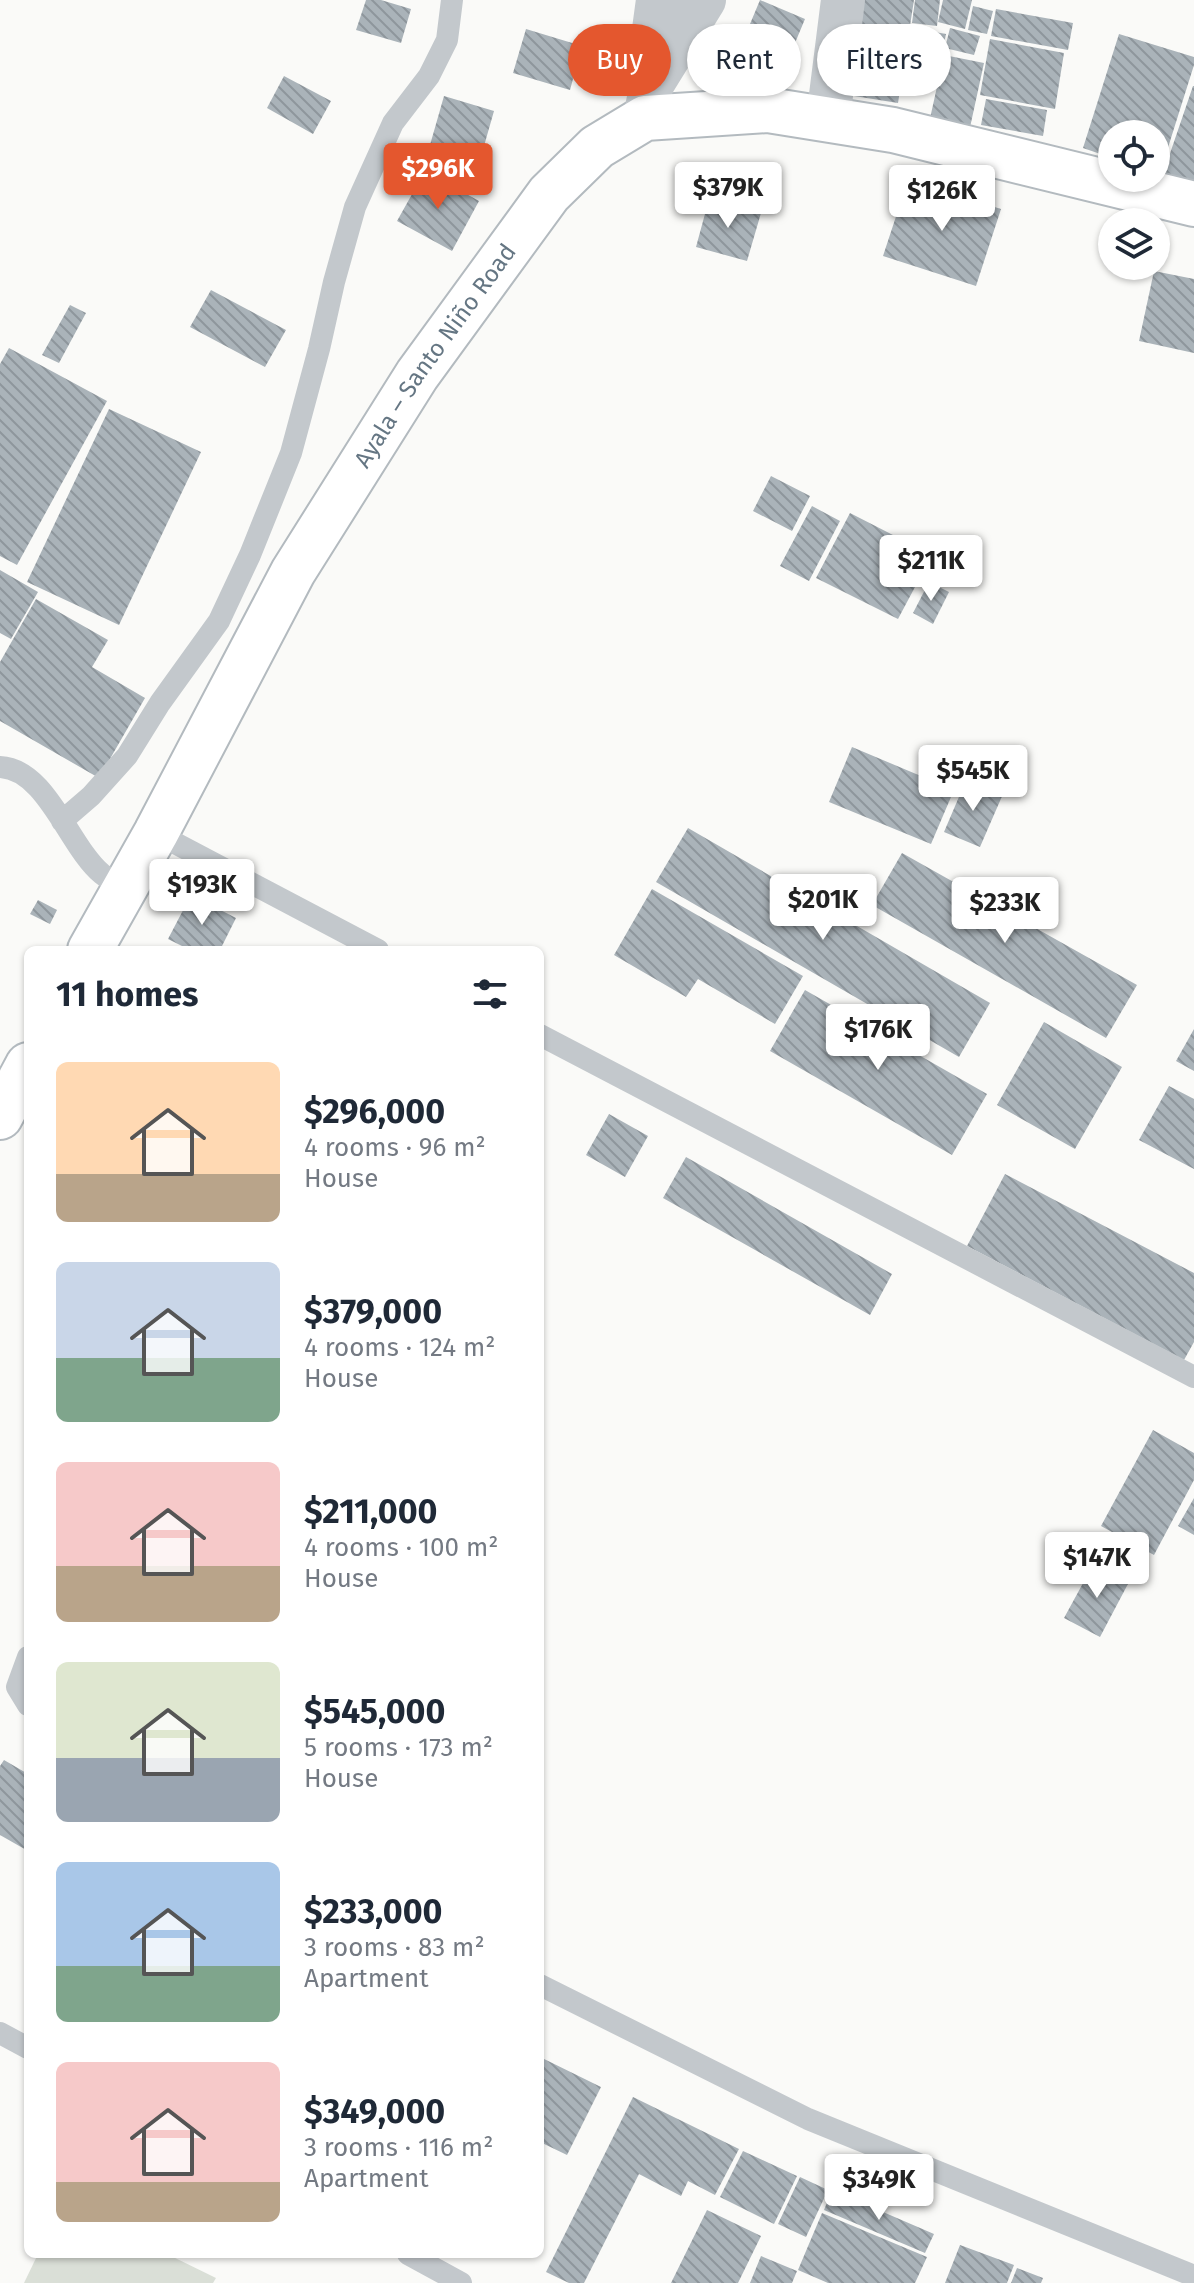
<!DOCTYPE html>
<meta charset="utf-8">
<style>
:root{--surface:#fff;--page:#f6f6f7;--text:#1f2937;--muted:#747a83;--accent:#e4572e}
body{margin:0;font-family:"Fira Sans",sans-serif;background:var(--page);color:var(--text);height:100vh;display:flex;flex-direction:column;font-size:30px;white-space:nowrap}
*{box-sizing:border-box;margin:0}
p{font-size:26px;color:var(--muted)}
.icon{flex:none;width:44px;height:44px;fill:none;stroke:currentColor;stroke-width:2;stroke-linecap:round;stroke-linejoin:round}
.map{position:relative;flex:1;overflow:hidden}
.details{position:absolute;left:24px;top:946px;width:520px;height:1312px;display:flex;flex-direction:column;background:var(--surface);border-radius:12px;box-shadow:0 2px 6px #0004}
.details>*{flex:none}
.guide{position:absolute;left:568px;top:24px;width:506px;height:72px;display:flex;gap:16px}
.fabs{position:absolute;left:1098px;top:120px;display:grid;gap:16px}
.fabs a{display:grid;place-items:center;width:72px;height:72px;border-radius:50%;background:var(--surface);box-shadow:0 2px 6px #0004;font-size:40px}
.price{position:absolute;translate:-50% -68px;padding:0 18px;border-radius:8px;background:#fff;color:#222;font-size:26px;line-height:52px;filter:drop-shadow(0 2px 4px #0008)}
.price::after{content:'';position:absolute;left:50%;top:48px;width:24px;height:18px;margin-left:-12px;background:inherit;clip-path:polygon(0 0,100% 0,50% 100%)}
.price.on{background:var(--accent);color:#fff}
ul{padding:0;list-style:none}
li{display:flex;align-items:center;gap:24px;height:200px;padding:0 32px}
li span{display:grid;place-items:center;flex:none;width:224px;height:160px;border-radius:12px;color:#555}
li>.icon{margin-inline-start:auto}
span .icon{width:96px;height:96px;fill:#fffc;stroke-width:1}
li b{font-size:34px}
h2{display:flex;justify-content:space-between;align-items:center;height:96px;padding:0 32px;font-size:34px}
.chip{padding:0 28px;border-radius:36px;background:var(--surface);box-shadow:0 2px 6px #0004;font-size:28px;line-height:72px}
.chip.on{background:var(--accent);color:#fff}
.map>svg:first-child{display:block}
.green{fill:#dadfd7}
.building{fill:url(#building-back-hatch)}
.lines{fill:none;stroke-linecap:round;stroke-linejoin:round}
.secondary-casing{stroke:#b3babf;stroke-width:48}
.lane{stroke:#c3c8cc;stroke-width:22}
.street{stroke:#c3c8cc;stroke-width:44}
.secondary{stroke:#fff;stroke-width:44}
.labels{text-anchor:middle;stroke-width:8;stroke-linejoin:round;paint-order:stroke}
.street-label{font-size:24px;fill:#657683;stroke:#fff}
</style>
<div class="map">
<svg width="1194" height="2283" viewBox="0 0 1194 2283">
<defs>
<pattern id="building-back-hatch" width="6" height="6" patternUnits="userSpaceOnUse" patternTransform="scale(2)"><rect width="6" height="6" fill="#aab3b9"/><path d="M-1 5l2 2M0 0l6 6M5-1l2 2" fill="none" stroke="#8e969c"/></pattern>
</defs>
<rect width="100%" height="100%" fill="#fafaf8"/>
<path class="green" d="M38 2254H167L216 2278 213 2283H24Z"/>
<path class="building" d="M366 0H381L411 9 401 43 356 30Z
M760 0 805 19 785 67 740 48Z
M862 0H914L898 103 848 95Z
M915 0H940L937 26 912 23Z
M943 0H972L965 29 938 22Z
M973 6 993 11 987 34 968 30Z
M996 9 1073 23 1068 50 991 36Z
M950 28 980 36 974 55 945 48Z
M526 29 582 46 570 90 513 73Z
M923 30 946 34 936 80 913 75Z
M1119 34 1194 57V65L1160 173 1156 172V134H1112V158L1083 148Z
M990 39 1064 53 1055 109 980 95Z
M944 55 984 63 969 132 929 123Z
M284 76 331 101 313 134 267 108Z
M1193 86H1194V185L1163 174Z
M444 96 494 111 480 160 430 145Z
M986 99 1047 110 1043 136 981 125Z
M425 171 479 201 452 251 397 221Z
M908 180 1001 209 976 286 883 256Z
M709 199 761 213 747 261 696 247Z
M1154 271 1194 279V353L1139 341Z
M211 290 286 330 265 367 190 327Z
M70 305 86 313 59 363 42 355Z
M9 348 107 401 17 565 0 556V364Z
M109 409 201 452 119 625 27 582Z
M771 476 810 496 792 531 753 511Z
M812 506 840 521 809 581 780 566Z
M850 513 932 555 898 619 816 578Z
M0 570 38 592 11 639 0 633Z
M929 582 949 592 933 624 913 613Z
M36 599 108 640 92 667 145 698 99 778 0 721V662Z
M852 747 954 790 931 844 829 802Z
M967 778 1003 794 980 847 944 832Z
M688 828 990 1003 959 1057 656 882Z
M902 853 1137 985 1106 1038 872 905Z
M652 889 803 976 775 1024 698 979 686 997 614 955Z
M191 895 236 918 220 950H190L168 939Z
M38 900 57 910 50 924 30 914Z
M805 990 987 1094 952 1155 770 1051Z
M1044 1022 1122 1067 1075 1149 997 1105Z
M1194 1029V1071L1176 1061Z
M1169 1086 1194 1099V1169L1139 1140Z
M609 1114 648 1136 625 1177 586 1155Z
M686 1157 892 1274 870 1315 663 1198Z
M1005 1174 1194 1273V1342L1184 1360 967 1246Z
M1153 1430 1194 1453V1480L1154 1555 1101 1526Z
M1194 1498V1535L1178 1526Z
M1094 1563 1129 1582 1100 1637 1064 1618Z
M4 1760 28 1774V1851L0 1835V1766Z
M540 2057 601 2087 567 2155 540 2142Z
M633 2097 739 2149 715 2195 688 2181 681 2196 639 2174 584 2283H569L546 2272Z
M743 2151 797 2176 774 2224 720 2197Z
M800 2177 828 2190 806 2237 778 2224Z
M832 2190 934 2234 925 2253 824 2210Z
M707 2210 761 2236 738 2283H671Z
M822 2213 927 2257 915 2283H828L798 2270Z
M960 2245 1014 2265 1007 2283H945Z
M761 2256 797 2271 792 2283H750Z
M1017 2268 1043 2278 1041 2283H1011Z"/>
<g class="lines">
<defs>
<g id="secondary">
<path id="s1" d="M90 950 156 833 293 572 417 375 549 194 597 147 645 118 768 110 893 130 1194 204"/>
<path d="M0 1117 28 1065"/>
</g>
</defs>
<use href="#secondary" class="secondary-casing"/>
<path class="lane" d="M0 767C47 769 69 847 102 874 108 879 117 883 124 887
M62 821 91 796 127 756 160 703 219 621 250 555 291 453 319 349 334 282 355 207 393 123 429 76 447 40 452 0
M156 833 378 950
M540 1035 1194 1377
M28 1657 17 1687 28 1705
M540 1985 808 2119 1194 2276
M0 2033 28 2048
M408 2254 461 2283"/>
<path class="street" d="M654 81 704 0
M645 118 652 83 650 59 658 0
M828 119 843 0"/>
<use href="#secondary" class="secondary"/>
</g>
<g class="labels">
<g class="street-label">
<text dy="8" stroke="none"><textPath href="#s1" startOffset="688">Ayala – Santo Niño Road</textPath></text>
</g>
</g>
</svg>
<div class="fabs">
<a><svg class="icon" aria-label="locate" viewBox="0 0 24 24"><circle cx="12" cy="12" r="6"/><path d="M12 2v4M12 18v4M2 12h4M18 12h4"/></svg></a>
<a><svg class="icon" aria-label="layers" viewBox="0 0 24 24"><path d="M12 4l9 5-9 5-9-5zM3 14l9 5 9-5"/></svg></a>
</div>
<b class="price on" style="left:438px;top:211px">$296K</b>
<b class="price" style="left:728px;top:230px">$379K</b>
<b class="price" style="left:942px;top:233px">$126K</b>
<b class="price" style="left:931px;top:603px">$211K</b>
<b class="price" style="left:973px;top:813px">$545K</b>
<b class="price" style="left:202px;top:927px">$193K</b>
<b class="price" style="left:823px;top:942px">$201K</b>
<b class="price" style="left:1005px;top:945px">$233K</b>
<b class="price" style="left:878px;top:1072px">$176K</b>
<b class="price" style="left:1097px;top:1600px">$147K</b>
<b class="price" style="left:879px;top:2222px">$349K</b>
<div class="guide">
<a class="chip on">Buy</a>
<a class="chip">Rent</a>
<a class="chip">Filters</a>
</div>
<section class="details">
<h2>11 homes<svg class="icon" aria-label="filters" viewBox="0 0 24 24"><path d="M4 7h16M4 17h16"/><circle cx="9" cy="7" r="2"/><circle cx="15" cy="17" r="2"/></svg></h2>
<ul>
<li><span style="background:linear-gradient(#ffd9b3 70%,#b9a48a 0)"><svg class="icon" aria-label="home" viewBox="0 0 24 24"><path d="M3 11l9-7 9 7M6 9v11h12V9"/></svg></span><div><b>$296,000</b><p>4 rooms · 96 m²</p><p>House</p></div></li>
<li><span style="background:linear-gradient(#c9d6e8 60%,#7fa58c 0)"><svg class="icon" aria-label="home" viewBox="0 0 24 24"><path d="M3 11l9-7 9 7M6 9v11h12V9"/></svg></span><div><b>$379,000</b><p>4 rooms · 124 m²</p><p>House</p></div></li>
<li><span style="background:linear-gradient(#f6c9c9 65%,#b9a48a 0)"><svg class="icon" aria-label="home" viewBox="0 0 24 24"><path d="M3 11l9-7 9 7M6 9v11h12V9"/></svg></span><div><b>$211,000</b><p>4 rooms · 100 m²</p><p>House</p></div></li>
<li><span style="background:linear-gradient(#dfe7d0 60%,#9aa5b1 0)"><svg class="icon" aria-label="home" viewBox="0 0 24 24"><path d="M3 11l9-7 9 7M6 9v11h12V9"/></svg></span><div><b>$545,000</b><p>5 rooms · 173 m²</p><p>House</p></div></li>
<li><span style="background:linear-gradient(#a9c7e8 65%,#7fa58c 0)"><svg class="icon" aria-label="home" viewBox="0 0 24 24"><path d="M3 11l9-7 9 7M6 9v11h12V9"/></svg></span><div><b>$233,000</b><p>3 rooms · 83 m²</p><p>Apartment</p></div></li>
<li><span style="background:linear-gradient(#f6c9c9 75%,#b9a48a 0)"><svg class="icon" aria-label="home" viewBox="0 0 24 24"><path d="M3 11l9-7 9 7M6 9v11h12V9"/></svg></span><div><b>$349,000</b><p>3 rooms · 116 m²</p><p>Apartment</p></div></li>
</ul>
</section>
</div>
